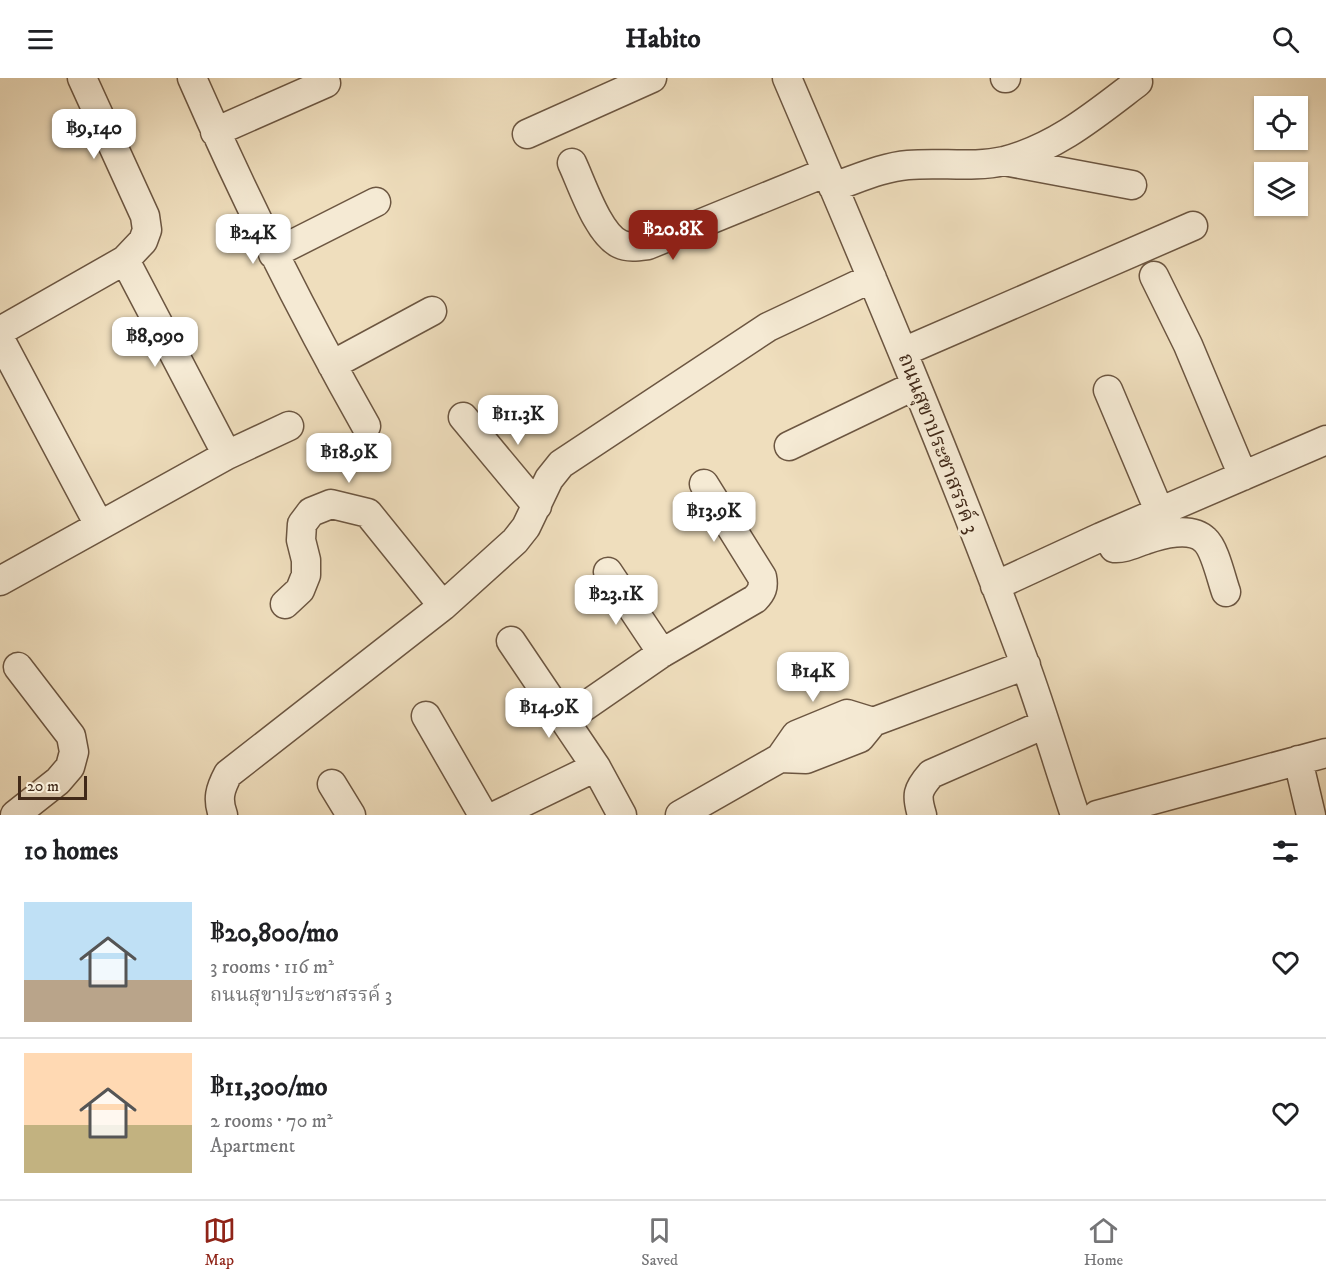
<!DOCTYPE html>
<meta charset="utf-8">
<style>
:root{--surface:#fff;--page:#f2f2f2;--text:#202124;--muted:#757577;--line:#e0e0e0;--accent:#8f2418}
body{margin:0;font-family:"IM FELL DW Pica","Noto Serif Thai",serif;background:var(--page);color:var(--text);height:100vh;display:flex;flex-direction:column;font-size:22px;white-space:nowrap}
*{box-sizing:border-box;margin:0}
p{font-size:20px;color:var(--muted)}
.icon{flex:none;width:33px;height:33px;fill:none;stroke:currentColor;stroke-width:2;stroke-linecap:round;stroke-linejoin:round}
.map{position:relative;height:737px;overflow:hidden}
.drawer{display:flex;flex-direction:column;background:var(--surface);flex:1}
.drawer>*{flex:none}
.controls{position:absolute;left:1254px;top:18px;display:grid;gap:12px}
.controls a{display:grid;place-items:center;width:54px;height:54px;border-radius:0px;background:var(--surface);box-shadow:0 2px 4px #0004;font-size:30px}
.scale{position:absolute;left:18px;bottom:15px;width:69px;box-sizing:border-box;padding-left:6px;border:3px solid #412918;border-top:0;font-size:16px;line-height:21px;white-space:nowrap;color:#412918;-webkit-text-stroke:4px #f5ead4;paint-order:stroke}
.price{position:absolute;translate:-50% -51px;padding:0 14px;border-radius:12px;background:#fff;color:#222;font-size:20px;line-height:39px;filter:drop-shadow(0 2px 3px #0008)}
.price::after{content:'';position:absolute;left:50%;top:36px;width:18px;height:14px;margin-left:-9px;background:inherit;clip-path:polygon(0 0,100% 0,50% 100%)}
.price.selected{background:var(--accent);color:#fff}
ul{padding:0;list-style:none}
li{display:flex;align-items:center;gap:18px;height:150px;padding:0 24px}
li+li{border-top:2px solid var(--line)}
li span{display:grid;place-items:center;flex:none;width:168px;height:120px;border-radius:0px;color:#555}
li>.icon{margin-inline-start:auto}
span .icon{width:72px;height:72px;fill:#fffc;stroke-width:1}
li b{font-size:26px}
h2{display:flex;justify-content:space-between;align-items:center;height:72px;padding:0 24px;font-size:26px}
header{display:flex;justify-content:space-between;align-items:center;height:78px;padding:0 24px;background:var(--surface);font-size:27px;font-weight:700}
.dock{display:flex;justify-content:space-around;align-items:center;height:84px;border-top:2px solid var(--line);background:var(--surface);font-size:16px;color:var(--muted)}
.dock a{display:grid;justify-items:center;gap:3px}
.dock .selected{color:var(--accent)}
.map>svg:first-child{display:block}
.lines{fill:none;stroke-linecap:round;stroke-linejoin:round}
.minor-casing{stroke:#6c5641;stroke-width:31}
.minor{stroke:#f5ead4;stroke-width:28}
.labels{text-anchor:middle;stroke-width:6;stroke-linejoin:round;paint-order:stroke}
.street-label{font-size:21px;fill:#412918;stroke:#f5ead4}
</style>
<header><svg class="icon" aria-label="menu" viewBox="0 0 24 24"><path d="M4 6h16M4 12h16M4 18h16"/></svg>Habito<svg class="icon" aria-label="search" viewBox="0 0 24 24"><circle cx="10" cy="10" r="6"/><path d="M15 15l6 6"/></svg></header>
<div class="map">
<svg width="1326" height="737" viewBox="0 0 1326 737">
<rect width="100%" height="100%" fill="#efdebd"/>
<filter id="stains"><feTurbulence type="fractalNoise" baseFrequency=".00333" numOctaves="4"/><feColorMatrix values="0 0 0 0 .2 0 0 0 0 .09 0 0 0 0 .02 0 0 0 .5 -.17"/></filter>
<radialGradient id="worn" r=".72"><stop offset=".6" stop-color="#630" stop-opacity="0"/><stop offset="1" stop-color="#630" stop-opacity=".3"/></radialGradient>
<g class="lines">
<defs>
<path id="minor" d="M192 0C244 119 302 235 366 348
M787 0C870 194 952 388 1025 586 1043 635 1058 687 1075 737
M1005 0H1006
M215 54 326 5
M527 56 652 0
M1004 83 1132 107
M572 85C582 106 598 156 620 166 628 170 640 168 648 167L827 94
M833 109C857 101 883 89 908 87 940 84 973 90 1004 83 1056 70 1096 36 1138 4
M273 176 376 124
M125 182 227 377
M1154 198 1188 267 1243 398
M0 253 125 182 143 163 147 152 145 138 82 0
M0 261 99 447
M903 274 1193 148
M332 287 432 233
M1108 312 1160 435
M463 339 537 428
M789 368 916 307
M1114 470C1124 471 1135 465 1145 462 1161 456 1191 448 1205 462 1215 471 1221 500 1226 514
M608 494 662 575
M0 503 227 377 289 348
M995 508 1101 459 1326 362
M285 526 300 512 306 497V482L301 462 302 446 311 434 331 426 368 435 443 528
M511 563 596 689 622 737
M426 638 483 737
M565 642 662 575 755 521C762 514 764 509 762 499L704 406
M780 680 806 681 860 660 873 644 1026 587
M1298 682 1311 737
M332 706 351 737
M15 737 58 703 70 689 74 674 71 658 18 589
M223 737C217 721 220 711 228 696L443 528 515 463 526 449 549 401 561 386 768 249 872 200
M497 737 596 689
M680 737 780 680 796 657 847 636 873 644
M922 737C916 717 917 712 931 696L1045 646
M1097 737 1326 675"/>
</defs>
<use href="#minor" class="minor-casing"/>
<use href="#minor" class="minor"/>
</g>
<g class="labels">
<g class="street-label">
<text transform="translate(939 365) rotate(69)" y="7">ถนนสุขาประชาสรรค์ 3</text>
</g>
</g>
<rect width="100%" height="100%" filter="url(#stains)"/>
<rect width="100%" height="100%" fill="url(#worn)"/>
</svg>
<div class="controls">
<a><svg class="icon" aria-label="locate" viewBox="0 0 24 24"><circle cx="12" cy="12" r="6"/><path d="M12 2v4M12 18v4M2 12h4M18 12h4"/></svg></a>
<a><svg class="icon" aria-label="layers" viewBox="0 0 24 24"><path d="M12 4l9 5-9 5-9-5zM3 14l9 5 9-5"/></svg></a>
</div>
<div class="scale">20 m</div>
<b class="price" style="left:94px;top:82px">฿9,140</b>
<b class="price selected" style="left:673px;top:183px">฿20.8K</b>
<b class="price" style="left:253px;top:187px">฿24K</b>
<b class="price" style="left:155px;top:290px">฿8,090</b>
<b class="price" style="left:518px;top:368px">฿11.3K</b>
<b class="price" style="left:349px;top:406px">฿18.9K</b>
<b class="price" style="left:714px;top:465px">฿13.9K</b>
<b class="price" style="left:616px;top:548px">฿23.1K</b>
<b class="price" style="left:813px;top:625px">฿14K</b>
<b class="price" style="left:549px;top:661px">฿14.9K</b>
</div>
<section class="drawer">
<h2>10 homes<svg class="icon" aria-label="filters" viewBox="0 0 24 24"><path d="M4 7h16M4 17h16"/><circle cx="9" cy="7" r="2"/><circle cx="15" cy="17" r="2"/></svg></h2>
<ul>
<li><span style="background:linear-gradient(#bfe0f5 65%,#b9a48a 0)"><svg class="icon" aria-label="home" viewBox="0 0 24 24"><path d="M3 11l9-7 9 7M6 9v11h12V9"/></svg></span><div><b>฿20,800/mo</b><p>3 rooms · 116 m²</p><p>ถนนสุขาประชาสรรค์ 3</p></div><svg class="icon" aria-label="heart" viewBox="0 0 24 24"><path d="M12 20l-8-8c-3-5 5-10 8-4 3-6 11-1 8 4z"/></svg></li>
<li><span style="background:linear-gradient(#ffd9b3 60%,#c2b280 0)"><svg class="icon" aria-label="home" viewBox="0 0 24 24"><path d="M3 11l9-7 9 7M6 9v11h12V9"/></svg></span><div><b>฿11,300/mo</b><p>2 rooms · 70 m²</p><p>Apartment</p></div><svg class="icon" aria-label="heart" viewBox="0 0 24 24"><path d="M12 20l-8-8c-3-5 5-10 8-4 3-6 11-1 8 4z"/></svg></li>
</ul>
</section>
<nav class="dock">
<a class="selected"><svg class="icon" aria-label="map" viewBox="0 0 24 24"><path d="M3 6l6-2 6 2 6-2v14l-6 2-6-2-6 2zM9 4v14M15 6v14"/></svg>Map</a>
<a><svg class="icon" aria-label="saved" viewBox="0 0 24 24"><path d="M7 4h10v16l-5-4-5 4z"/></svg>Saved</a>
<a><svg class="icon" aria-label="home" viewBox="0 0 24 24"><path d="M3 11l9-7 9 7M6 9v11h12V9"/></svg>Home</a>
</nav>
